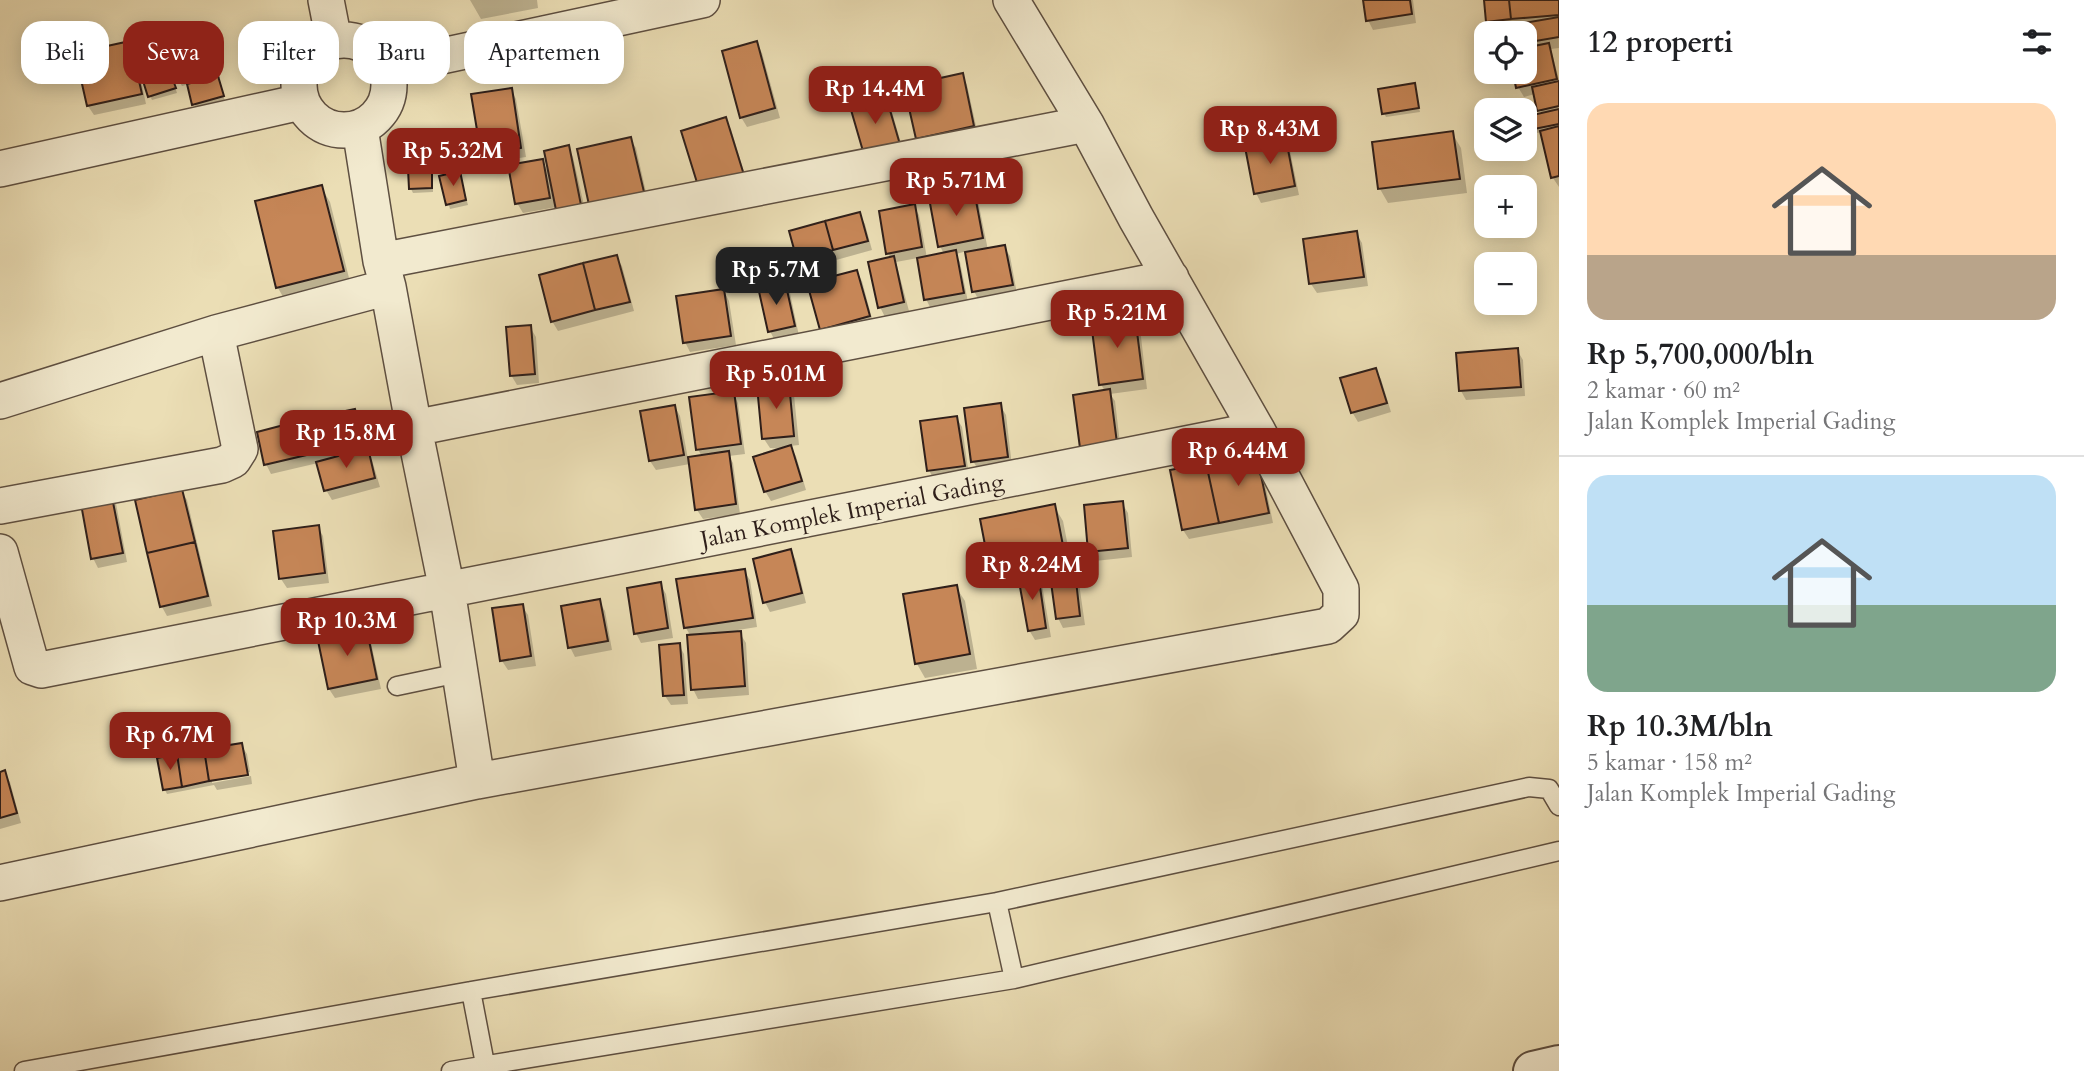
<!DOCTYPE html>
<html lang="id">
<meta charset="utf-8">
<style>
:root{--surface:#fff;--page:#f2f2f2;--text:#202124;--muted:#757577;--line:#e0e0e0;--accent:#8f2418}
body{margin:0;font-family:Cardo,serif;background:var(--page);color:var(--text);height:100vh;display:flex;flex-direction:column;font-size:26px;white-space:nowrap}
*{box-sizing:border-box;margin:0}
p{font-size:23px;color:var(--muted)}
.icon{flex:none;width:38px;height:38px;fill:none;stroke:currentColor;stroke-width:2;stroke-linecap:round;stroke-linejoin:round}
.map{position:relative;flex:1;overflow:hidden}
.sheet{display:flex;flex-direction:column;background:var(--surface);width:525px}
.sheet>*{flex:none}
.hud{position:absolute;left:21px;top:21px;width:665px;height:63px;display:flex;gap:14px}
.tools{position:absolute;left:1474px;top:21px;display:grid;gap:14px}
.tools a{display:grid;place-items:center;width:63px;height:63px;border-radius:14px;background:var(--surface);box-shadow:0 4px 18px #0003;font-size:35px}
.price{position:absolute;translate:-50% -60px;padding:0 16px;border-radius:14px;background:var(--accent);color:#fff;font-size:23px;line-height:46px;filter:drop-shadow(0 2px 4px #0008)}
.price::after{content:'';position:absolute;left:50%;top:42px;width:21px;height:16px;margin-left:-10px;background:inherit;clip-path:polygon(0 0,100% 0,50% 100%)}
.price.current{background:#222;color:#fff}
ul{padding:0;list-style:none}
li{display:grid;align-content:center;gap:14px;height:371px;padding:0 28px}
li+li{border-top:2px solid var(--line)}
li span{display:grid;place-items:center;height:217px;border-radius:21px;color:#555}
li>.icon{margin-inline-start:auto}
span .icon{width:126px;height:126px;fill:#fffc;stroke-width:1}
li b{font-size:30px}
h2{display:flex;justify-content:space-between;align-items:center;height:84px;padding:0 28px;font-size:30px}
.pill{padding:0 24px;border-radius:21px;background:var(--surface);box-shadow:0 4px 18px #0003;font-size:24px;line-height:63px}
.pill.current{background:var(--accent);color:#fff}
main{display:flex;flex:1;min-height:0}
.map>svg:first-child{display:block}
.shadow{fill:#0003}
.building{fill:#c68657;stroke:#2f1f1a;stroke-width:2}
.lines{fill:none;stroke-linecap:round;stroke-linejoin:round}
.service-casing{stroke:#5e4f41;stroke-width:21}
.minor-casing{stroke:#5e4f41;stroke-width:38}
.tertiary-casing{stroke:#5e4f41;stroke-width:42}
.service{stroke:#f2eacf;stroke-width:18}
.minor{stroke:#f2eacf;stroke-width:35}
.tertiary{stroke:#f2eacf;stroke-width:38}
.labels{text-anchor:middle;stroke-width:5;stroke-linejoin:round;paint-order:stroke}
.street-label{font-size:23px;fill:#2f1f1a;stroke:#f2eacf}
</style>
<main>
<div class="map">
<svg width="1559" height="1071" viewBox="0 0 1559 1071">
<rect width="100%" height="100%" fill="#ebdeb5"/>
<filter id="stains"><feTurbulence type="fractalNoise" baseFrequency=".00286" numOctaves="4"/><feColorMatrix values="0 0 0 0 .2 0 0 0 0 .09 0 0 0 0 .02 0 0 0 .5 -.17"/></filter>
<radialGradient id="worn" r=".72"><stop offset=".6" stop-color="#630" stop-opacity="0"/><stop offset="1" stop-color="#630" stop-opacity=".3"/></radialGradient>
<path class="shadow" d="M470 0H537L538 8 481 19Z
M1365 0H1413L1416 23 1373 30 1368 20Z
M1486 0H1559V48L1551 49 1559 80V187L1553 178 1542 132 1526 135 1524 131V118L1542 115 1535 94 1524 97 1518 87 1515 72H1524V33H1486V44L1484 32 1493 30 1488 21Z
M207 32 212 42 220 78H217L225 101 196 109 189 84 182 86 176 76Z
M130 43 135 53 146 104 94 115 88 106 77 54Z
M757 43 762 53 780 118 747 127 741 117Z
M962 75 967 85 978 135 923 148 918 138Z
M172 78 177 93 152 100 150 96Z
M1414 85 1420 112 1386 117 1384 113Z
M511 90 516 99 526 157 488 163 483 154 473 96Z
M885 95 890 105 905 157 866 158Z
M725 119 731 129 748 185 706 198Z
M1452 133 1461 148 1467 193 1388 203 1380 189Z
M630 139 636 148 648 201 596 214Z
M1285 141 1290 151 1299 195 1261 203 1256 193Z
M568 147 573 157 586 214 557 207 523 213 517 203 542 161 550 174Z
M431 170 433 175V192L413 193 411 189Z
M441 178H461L468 205 450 209Z
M321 187 330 202 351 286 286 302 278 288Z
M973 192 978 201 988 250 1004 247 1010 256 1017 294 979 301 974 291 967 251 956 254 960 262 968 302 931 309 926 299 918 258 896 262 909 311 885 317 880 307 891 259 888 253 914 206 919 215 927 258 944 254 940 246Z
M859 214 865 224 872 250 804 269 799 259Z
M1356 233 1362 243 1368 286 1317 293 1311 284Z
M616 257 622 266 634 311 558 331 552 321Z
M857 272 862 281 874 326 822 329Z
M784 283 790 293 799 336 775 341 770 331Z
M724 291 729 301 736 345 690 352 685 342Z
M1134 318 1140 328 1147 389 1110 394 1115 401 1121 452 1087 457 1105 392 1101 384Z
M530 327 536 337 539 383 517 385 511 375Z
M1517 350 1523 360 1525 396 1466 400 1461 391Z
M1375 370 1381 379 1391 412 1358 422 1352 412Z
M788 385 794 395 799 445 790 446 796 456 806 490 771 501 765 491 784 449 770 448 764 439Z
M733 393 738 403 745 454 729 456 733 463 740 514 703 519 697 510 690 464 656 470 650 461 675 407 680 416 688 459 702 457 698 449Z
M1000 405 1006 415 1012 466 979 471 973 461Z
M354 411 360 420 366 450 372 460 380 487 332 500 326 490 318 463 271 474 266 464Z
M956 417 962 427 969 475 934 480 929 470Z
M1261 464 1273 523 1189 539 1183 530 1172 471Z
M181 491 187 500 212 606 167 616 162 607 137 501Z
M115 498 127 562 98 568 93 558Z
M1122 503 1128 513 1132 557 1095 561 1090 551Z
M1054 506 1063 521 1073 572 1079 583 1085 625 1063 628 1058 618 1052 574 1038 577 1042 585 1051 637 1035 640 1029 630 1021 580 1000 585 991 570Z
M318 527 323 536 329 583 287 588 281 579 274 532Z
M791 551 796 561 806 603 770 612 765 602Z
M744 571 750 580 757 627 738 630 746 643 749 695 698 699 693 689 691 637 686 628Z
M660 584 666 594 673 638 641 643 636 633Z
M956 587 965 601 977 669 925 678 917 664Z
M599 601 605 611 612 650 575 657 570 647Z
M522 606 528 615 536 666 508 670 502 661Z
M365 628 370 638 381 689 335 698 329 689 319 637Z
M679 645 684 654 688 704 671 705 665 696Z
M241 745 247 754 250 772 212 779V783L251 776 252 784 217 790 214 785 167 794 165 790Z
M4 772 10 782 21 823 0 829V773Z"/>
<path class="building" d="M1363 0H1410L1412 14 1366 21Z
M1484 0H1509L1511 19 1486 22Z
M1509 0H1559V15L1511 19Z
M1559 17V37L1524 43V33H1486L1485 50 1482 30Z
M208 30 216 68 175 77 167 39Z
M130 41 142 94 87 106 75 53Z
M757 41 775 108 740 118 722 51Z
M1549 43 1557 79 1516 88 1513 72H1524V48Z
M170 72 176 88 148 97 143 81Z
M963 73 974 126 916 139 904 86Z
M218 76 224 96 192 105 187 84Z
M1559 81V106L1537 111 1532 87Z
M1415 83 1419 108 1382 114 1378 89Z
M512 88 521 148 481 154 471 94Z
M885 93 901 148 865 158 849 103Z
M1559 109V124L1524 131V117Z
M726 117 744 175 699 189 681 131Z
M1559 126V176L1551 178 1540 131Z
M1453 131 1460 179 1378 189 1372 142Z
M631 137 644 192 589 205 577 149Z
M1286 139 1295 186 1254 194 1245 147Z
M569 145 581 205 556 210 544 151Z
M543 159 550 198 515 204 508 165Z
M432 168V188L409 189 408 169Z
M460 171 466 200 446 205 439 176Z
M322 185 344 271 276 288 255 201Z
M974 190 983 238 938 247 929 198Z
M915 204 922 247 886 254 879 211Z
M860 212 868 241 833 250 825 221Z
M825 221 833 250 797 260 789 231Z
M1357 231 1364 277 1309 284 1303 239Z
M1005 245 1013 285 972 292 965 252Z
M956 250 964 293 924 300 917 258Z
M617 255 630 302 595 310 583 263Z
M894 256 904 302 878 308 868 262Z
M583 263 595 310 551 322 539 275Z
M857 270 870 316 820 330 807 283Z
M785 281 795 326 768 332 758 287Z
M724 289 731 336 683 343 676 296Z
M1135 316 1143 379 1099 385 1091 322Z
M531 325 535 374 510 376 506 327Z
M1518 348 1521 387 1459 391 1456 353Z
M1376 368 1387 403 1351 413 1340 378Z
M789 383 794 436 762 439 757 386Z
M1110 389 1117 443 1080 448 1073 395Z
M734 391 741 444 696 450 689 397Z
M1001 403 1008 457 971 462 964 408Z
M675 405 684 455 649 461 640 411Z
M355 409 363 442 311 454 303 420Z
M957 416 965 466 927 471 920 421Z
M303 420 311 454 264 465 257 432Z
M791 445 802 481 764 492 753 457Z
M368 448 375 478 324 491 316 462Z
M729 451 736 504 695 510 688 457Z
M1256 452 1269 513 1219 523 1206 463Z
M1206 463 1219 523 1182 530 1170 470Z
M110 487 123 553 91 559 79 493Z
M182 489 195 542 147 553 135 500Z
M1123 501 1128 548 1088 552 1084 505Z
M1055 504 1065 556 990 571 980 519Z
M319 525 325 573 279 579 273 531Z
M195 542 208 596 160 607 147 553Z
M791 549 802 593 763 603 753 559Z
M745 569 753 618 684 628 676 579Z
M1075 572 1080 616 1056 619 1050 575Z
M1038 573 1046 628 1028 631 1018 576Z
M661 582 668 628 634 634 627 588Z
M957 585 970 654 915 664 903 594Z
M600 599 608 641 568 648 561 606Z
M523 604 531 656 500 661 492 608Z
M366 626 377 679 328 689 317 636Z
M741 631 745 686 691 690 687 635Z
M680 643 684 695 663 696 659 645Z
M242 743 248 775 209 781 204 749Z
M204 749 209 781 182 787 177 754Z
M177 754 182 787 163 790 157 758Z
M5 770 17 813 0 818V772Z"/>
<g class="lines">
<defs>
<path id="service" d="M397 686 459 673
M997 902 1014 979
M471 991 485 1064
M24 1071 471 991 997 902 1529 787 1549 789 1559 806
M451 1071 1014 979 1559 851"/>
<path id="minor" d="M326 0 334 41
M299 85a45 45 0 1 1 90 0a45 45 0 1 1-90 0Z
M386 68 702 0
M360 128 381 261 388 287 414 428 447 590 477 781
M0 169 301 102
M381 261 1086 124
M0 401 216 333 388 287
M414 428 1171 278
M0 506 222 465 233 460 240 449 216 333
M0 552 32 667 41 670 1257 430
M0 883 477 781 1328 626 1341 614V589L1257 430 1136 218 1086 124 1011 0"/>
<path id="tertiary" d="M1533 1071 1559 1065"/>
</defs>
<use href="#service" class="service-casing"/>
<use href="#minor" class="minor-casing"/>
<use href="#tertiary" class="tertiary-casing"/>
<use href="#service" class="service"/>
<use href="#minor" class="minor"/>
<use href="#tertiary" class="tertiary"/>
</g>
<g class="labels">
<g class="street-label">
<text transform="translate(852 510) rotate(-11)" y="8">Jalan Komplek Imperial Gading</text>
</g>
</g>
<rect width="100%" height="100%" filter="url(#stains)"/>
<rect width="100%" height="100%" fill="url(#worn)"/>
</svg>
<div class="tools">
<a><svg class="icon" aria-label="locate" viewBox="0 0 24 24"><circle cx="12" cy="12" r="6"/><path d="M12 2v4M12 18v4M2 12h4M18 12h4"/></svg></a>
<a><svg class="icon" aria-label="layers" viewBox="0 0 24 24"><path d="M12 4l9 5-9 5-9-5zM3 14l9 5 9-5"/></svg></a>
<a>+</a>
<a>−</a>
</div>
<b class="price" style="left:875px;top:126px">Rp 14.4M</b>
<b class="price" style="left:1270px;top:166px">Rp 8.43M</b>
<b class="price" style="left:453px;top:188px">Rp 5.32M</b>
<b class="price" style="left:956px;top:218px">Rp 5.71M</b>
<b class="price current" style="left:776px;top:307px">Rp 5.7M</b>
<b class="price" style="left:1117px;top:350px">Rp 5.21M</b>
<b class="price" style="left:776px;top:411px">Rp 5.01M</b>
<b class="price" style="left:346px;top:470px">Rp 15.8M</b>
<b class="price" style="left:1238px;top:488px">Rp 6.44M</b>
<b class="price" style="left:1032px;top:602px">Rp 8.24M</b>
<b class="price" style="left:347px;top:658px">Rp 10.3M</b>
<b class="price" style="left:170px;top:772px">Rp 6.7M</b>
<div class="hud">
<a class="pill">Beli</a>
<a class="pill current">Sewa</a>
<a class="pill">Filter</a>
<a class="pill">Baru</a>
<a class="pill">Apartemen</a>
</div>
</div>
<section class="sheet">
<h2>12 properti<svg class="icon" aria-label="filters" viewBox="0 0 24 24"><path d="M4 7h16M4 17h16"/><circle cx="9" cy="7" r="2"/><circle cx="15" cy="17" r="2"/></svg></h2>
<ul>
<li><span style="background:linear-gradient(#ffd9b3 70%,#b9a48a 0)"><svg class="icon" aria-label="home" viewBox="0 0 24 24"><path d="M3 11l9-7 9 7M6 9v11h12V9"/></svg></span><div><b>Rp 5,700,000/bln</b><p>2 kamar · 60 m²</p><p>Jalan Komplek Imperial Gading</p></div></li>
<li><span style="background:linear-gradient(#bfe0f5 60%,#7fa58c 0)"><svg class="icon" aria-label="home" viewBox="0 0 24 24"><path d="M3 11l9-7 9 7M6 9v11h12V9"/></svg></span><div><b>Rp 10.3M/bln</b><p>5 kamar · 158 m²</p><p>Jalan Komplek Imperial Gading</p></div></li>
</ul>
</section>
</main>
